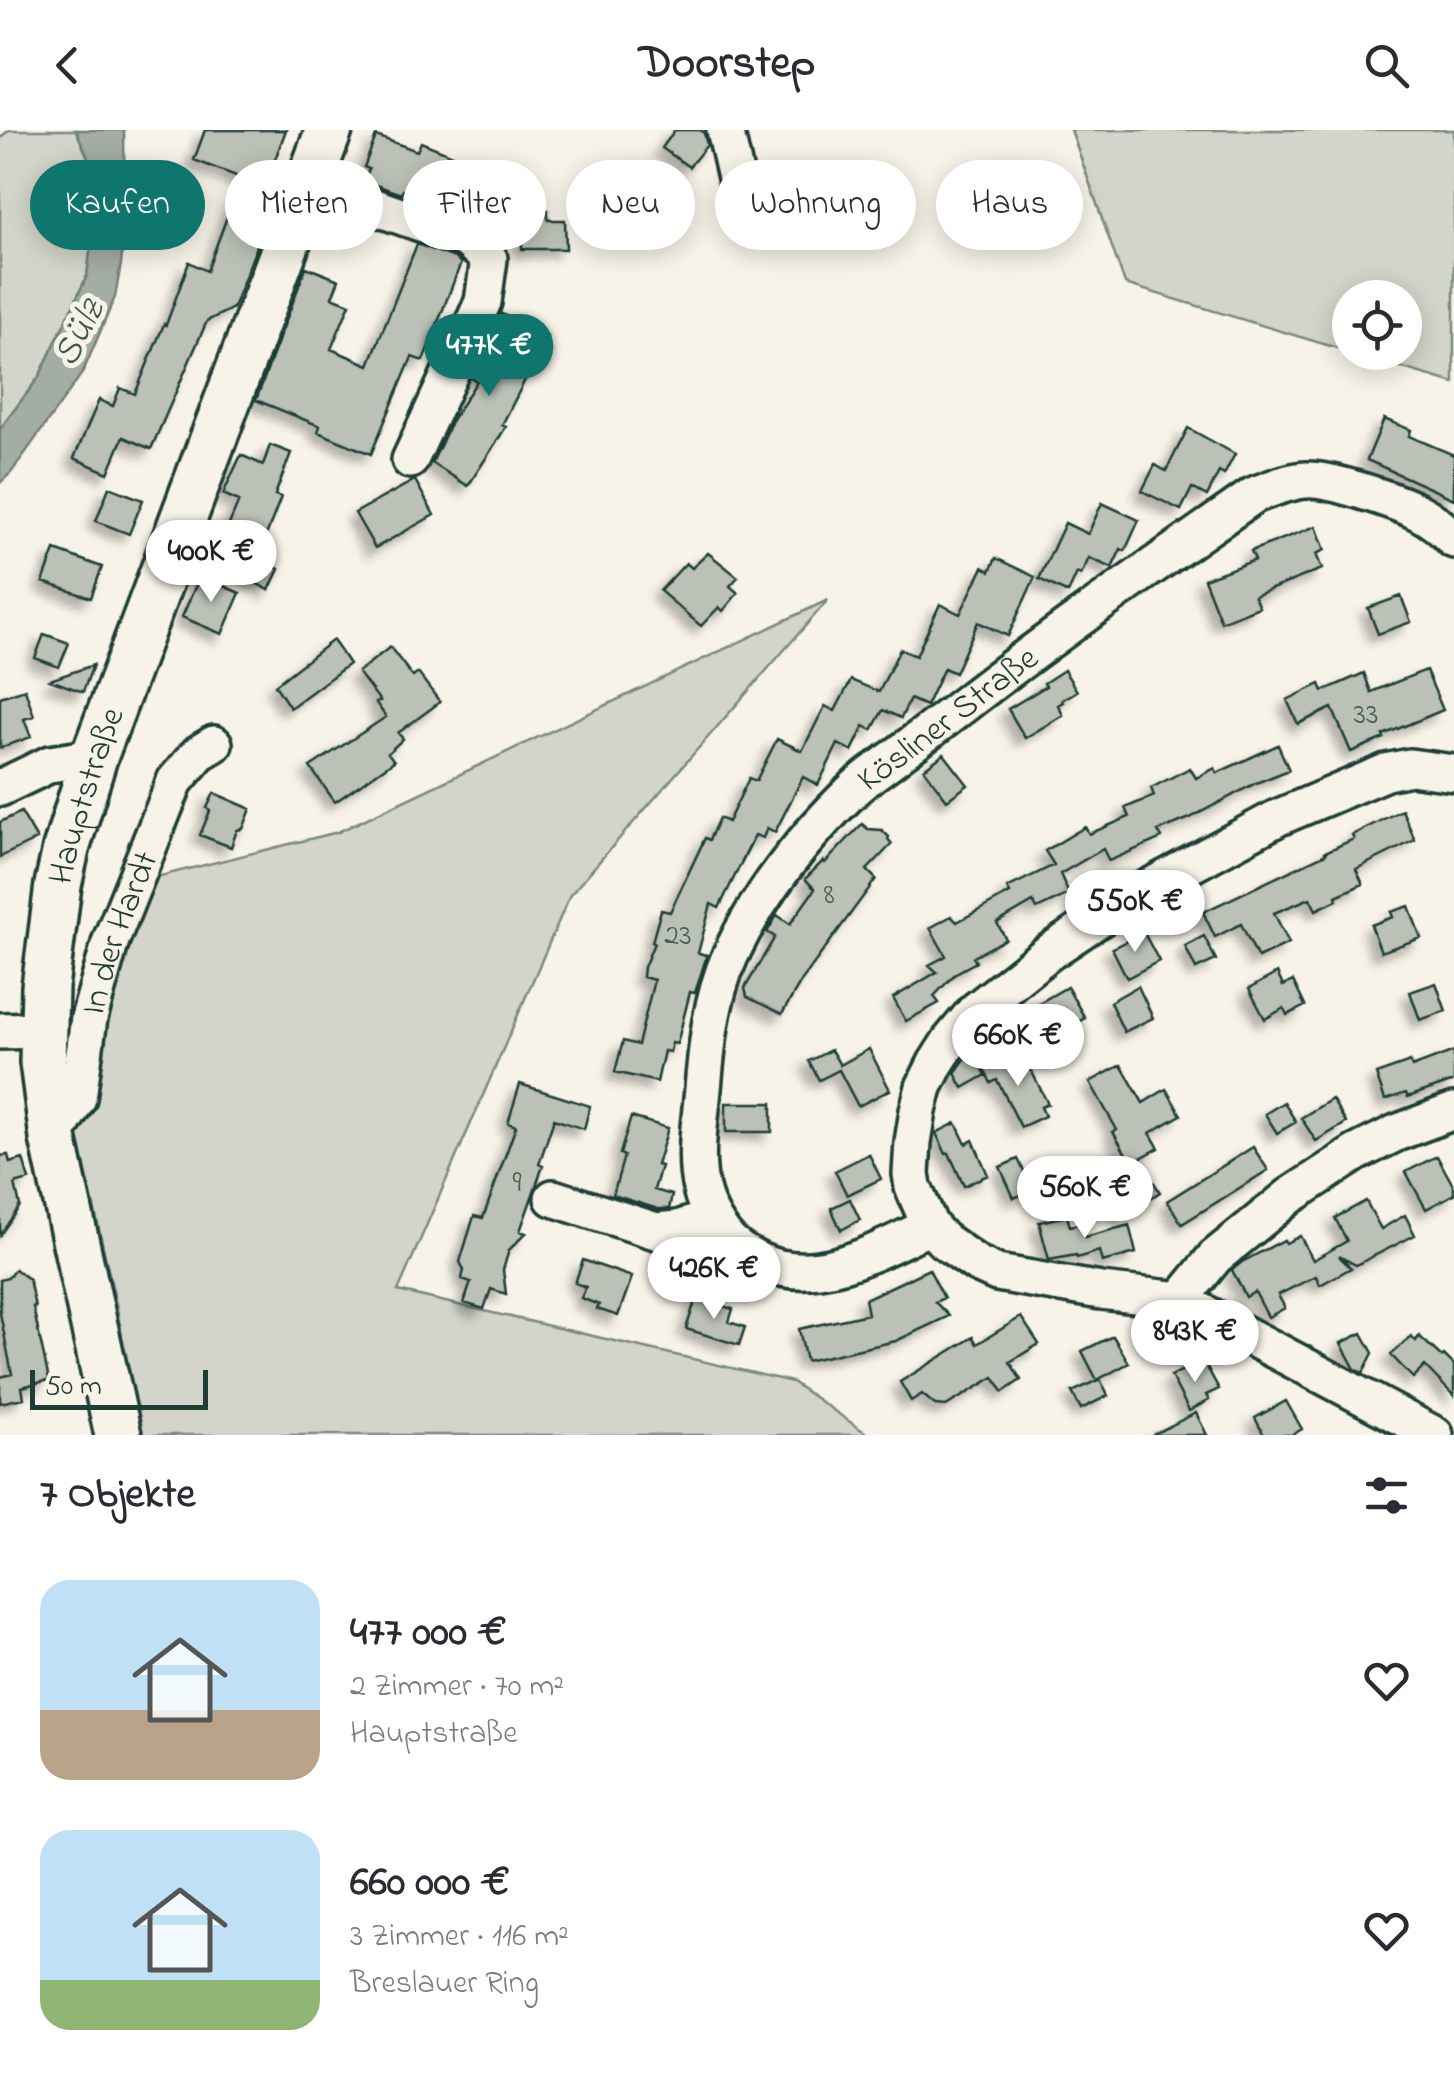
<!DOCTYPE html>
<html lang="de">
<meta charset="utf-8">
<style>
:root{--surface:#fff;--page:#f2f2f3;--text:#2b2b33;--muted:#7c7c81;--accent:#0f766e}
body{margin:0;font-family:"Indie Flower",sans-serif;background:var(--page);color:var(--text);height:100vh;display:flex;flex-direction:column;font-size:38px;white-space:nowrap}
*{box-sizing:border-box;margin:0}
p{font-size:32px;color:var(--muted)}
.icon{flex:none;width:55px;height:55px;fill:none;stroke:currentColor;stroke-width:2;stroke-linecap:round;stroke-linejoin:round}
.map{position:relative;height:1305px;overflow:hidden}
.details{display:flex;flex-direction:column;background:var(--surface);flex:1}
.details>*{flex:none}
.banner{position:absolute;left:30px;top:30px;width:1395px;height:90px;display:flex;gap:20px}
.fabs{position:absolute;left:1332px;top:150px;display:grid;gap:20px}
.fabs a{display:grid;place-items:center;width:90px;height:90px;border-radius:50%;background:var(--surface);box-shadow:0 5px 25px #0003;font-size:50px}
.scale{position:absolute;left:30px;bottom:25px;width:178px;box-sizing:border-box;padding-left:10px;border:5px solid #1f3d34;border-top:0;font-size:28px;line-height:35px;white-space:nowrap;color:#1f3d34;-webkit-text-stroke:8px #f7f3e8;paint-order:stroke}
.price{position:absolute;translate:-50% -85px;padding:0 22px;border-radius:35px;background:#fff;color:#222;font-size:32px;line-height:65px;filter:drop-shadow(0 2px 5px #0008)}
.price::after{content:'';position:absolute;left:50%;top:60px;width:30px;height:22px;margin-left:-15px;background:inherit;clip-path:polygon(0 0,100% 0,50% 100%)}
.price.on{background:var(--accent);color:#fff}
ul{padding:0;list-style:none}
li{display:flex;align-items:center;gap:30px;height:250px;padding:0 40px}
li span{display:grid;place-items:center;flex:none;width:280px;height:200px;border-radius:30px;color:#555}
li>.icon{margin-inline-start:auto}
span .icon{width:120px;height:120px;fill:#fffc;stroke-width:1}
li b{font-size:42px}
h2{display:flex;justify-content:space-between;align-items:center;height:120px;padding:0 40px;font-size:42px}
.pill{padding:0 35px;border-radius:45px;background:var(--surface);box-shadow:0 5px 25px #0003;font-size:35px;line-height:90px}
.pill.on{background:var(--accent);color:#fff}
header{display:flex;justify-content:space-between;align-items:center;height:130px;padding:0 40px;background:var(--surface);font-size:45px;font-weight:800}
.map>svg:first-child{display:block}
.green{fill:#d3d5ca;stroke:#79897f;stroke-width:2.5}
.water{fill:#a4ada3;stroke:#6f8077;stroke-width:2.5}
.building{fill:#bbc1b6;stroke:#1f3d34;stroke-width:2.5;filter:url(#shadow)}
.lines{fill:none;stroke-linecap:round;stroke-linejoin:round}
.minor-casing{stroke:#1f3d34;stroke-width:42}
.major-casing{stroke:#1f3d34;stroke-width:52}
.minor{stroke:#f7f3e8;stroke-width:35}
.major{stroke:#f7f3e8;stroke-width:45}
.labels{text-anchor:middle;stroke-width:10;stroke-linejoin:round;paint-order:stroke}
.number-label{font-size:30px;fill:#465e54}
.street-label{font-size:35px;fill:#1f3d34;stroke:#f7f3e8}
.water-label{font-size:38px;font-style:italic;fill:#405950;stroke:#f7f3e8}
</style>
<header><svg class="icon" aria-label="back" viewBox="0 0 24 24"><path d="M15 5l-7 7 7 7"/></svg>Doorstep<svg class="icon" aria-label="search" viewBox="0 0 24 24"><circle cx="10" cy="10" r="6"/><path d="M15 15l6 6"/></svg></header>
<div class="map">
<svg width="1454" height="1305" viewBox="0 0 1454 1305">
<defs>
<filter id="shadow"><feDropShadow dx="-8" dy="8" stdDeviation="5" flood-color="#0004"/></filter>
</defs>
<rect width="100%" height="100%" fill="#f7f3e8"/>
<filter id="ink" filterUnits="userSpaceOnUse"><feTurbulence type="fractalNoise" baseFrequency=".01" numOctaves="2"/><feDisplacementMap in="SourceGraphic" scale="20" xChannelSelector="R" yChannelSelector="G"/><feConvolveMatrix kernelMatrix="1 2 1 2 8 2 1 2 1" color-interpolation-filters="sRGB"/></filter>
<g filter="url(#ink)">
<path class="green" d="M9 0H76L93 39 97 70 87 146 39 247 0 299V8Z
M1071 0H1454V253L1352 223 1405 222V168H1350V222L1125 154Z
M828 470 570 765 398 1161 792 1252 869 1305H138L117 1178 78 1007 102 864 144 750 338 702Z"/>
<path class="water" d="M76 0H124L125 91 121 134 115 167 83 242 11 343 0 353V299L39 247 87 146 97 70 93 39Z"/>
<path class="building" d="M205 0H286L271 40 264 38 257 54 194 30Z
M675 0H701L704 3 707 15 689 37 662 18Z
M376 6 417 21 421 12 497 43 479 89 403 60 401 64 364 51 369 39 364 37Z
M234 68 270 82 233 178 207 191 151 319 123 307 108 343 74 328 99 270 113 276 120 258 135 264 164 194 166 195 189 132 207 141Z
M526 79 548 80V90H565L566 119H522V90H526Z
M417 114 455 128 461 133 423 231 412 227 371 324 318 302 320 296 256 270 306 137 339 150 332 167 350 174 331 219 369 235Z
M502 184 547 207 502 295 506 297 468 356 432 333 452 290 477 251 471 248Z
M1384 289 1411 300 1409 306 1454 325V369L1367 330Z
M1188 298 1235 324 1224 345 1219 342 1207 366 1192 358 1181 380 1142 361 1155 335 1166 341Z
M270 315 291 323 275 365 281 367 262 416 226 402 239 371 223 364 241 325 263 335Z
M415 350 434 385 375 418 355 383Z
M109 357 143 370 129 404 96 391Z
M1102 373 1139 390 1125 421 1121 419 1112 438 1089 428 1081 445 1077 443 1068 463 1039 449 1065 393 1088 404Z
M1316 396 1325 420 1316 424 1322 439 1254 466 1259 477 1221 492 1204 449 1255 430 1251 421Z
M55 420 102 437 91 468 43 452Z
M708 423 738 447 730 456 738 463 723 481 719 477 701 496 660 461 686 433 692 438Z
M259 428 279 439 269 460 248 449Z
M996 428 1035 447 1008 506 978 492 955 543 944 538 926 576 910 569 901 588 883 580 872 600 864 596 852 621 838 614 818 655 803 647 775 702 767 698 763 708 755 705 719 778 711 774 698 823 707 825 695 863 690 862 677 914 672 913 670 922 664 921 657 952 615 942 623 911 638 915 654 850 643 847 644 837 654 813 652 812 661 780 670 782 705 708 709 710 719 688 728 692 749 648 756 651 777 609 802 621 825 576 835 581 851 550 879 562 900 519 916 526 940 474 960 484 983 437 990 441Z
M200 446 240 463 222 504 182 487Z
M1401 466 1411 492 1378 504 1368 478Z
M44 504 69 513 59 537 35 528Z
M333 510 349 534 290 578 275 555Z
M390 517 413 547 418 543 440 572 398 603 403 609 388 623 394 631 335 672 310 637 386 587 376 573 380 571 358 542Z
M93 535 83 562 50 550Z
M1064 540 1077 561 1062 570 1063 572 1058 575 1063 585 1025 608 1008 579 1046 556 1044 553Z
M1426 540 1443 580 1383 605 1384 608 1351 622 1332 578 1298 594 1287 570 1320 554 1323 561 1364 543 1371 562Z
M25 559 34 586 24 589 31 607 0 618V567Z
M1278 615 1289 640 1256 653 1190 688 1158 701 1162 708 1109 731 1103 719 1060 744 1069 764 1037 779 1033 772 997 793 1006 809 973 827 976 832 956 843 934 866 939 873 906 891 893 868 937 842 929 835 946 826 930 798 951 786 957 792 1010 763 1007 758 1054 735 1045 721 1085 697 1089 704 1129 687 1125 678 1154 666 1151 658 1190 638 1196 648 1215 638 1217 643Z
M944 624 968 655 947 670 924 639Z
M214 663 251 679 243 699 237 700 231 717 200 705 210 681 207 678Z
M1402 680 1415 710 1356 739 1363 754 1336 766 1337 770 1316 780 1310 768 1274 783 1289 813 1258 828 1241 794 1215 807 1203 782 1326 724 1325 722 1354 709 1352 705Z
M21 682 37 709 0 727V692Z
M862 694 868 699 882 700 889 707 888 709 892 714 867 740 876 749 802 850 782 884 747 867 745 858 775 807 767 802 777 785 790 794 815 759 805 749 823 731 825 733Z
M1409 776 1421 808 1381 822 1371 795 1393 787 1391 782Z
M1144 803 1159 831 1127 848 1112 818Z
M1204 806 1216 830 1196 839 1185 816Z
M1277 843 1283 856 1293 851 1305 876 1287 885 1284 878 1265 889 1249 859Z
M1436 853 1446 881 1420 890 1410 862Z
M1138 856 1153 888 1124 902 1110 872Z
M1067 857 1085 888 1056 904 1039 873Z
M869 919 890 960 858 976 839 940 819 950 809 931 831 920 840 935Z
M972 919 986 945 963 958 955 943Z
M1454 921V951L1408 967 1406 963 1385 970 1376 944 1410 932 1412 937Z
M1000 923 1009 940 1027 932 1048 974 1041 977 1045 986 1021 997 997 950 991 953 981 933Z
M1121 935 1143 973 1166 959 1181 985 1150 1003 1159 1018 1139 1029 1160 1062 1122 1086 1101 1051 1130 1031 1113 1002 1117 1000 1090 952Z
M520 954 590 976 584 999 554 989 539 1034 543 1036 520 1101 526 1103 509 1120 503 1140 506 1164 491 1159 484 1179 464 1173 471 1152 462 1149 464 1140 460 1132 474 1086 483 1088 516 996 508 993Z
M1332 969 1346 993 1316 1011 1301 988Z
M1284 972 1296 992 1277 1003 1265 984Z
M726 973H772V1002H726Z
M631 987 668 998 657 1035 661 1036 654 1060 672 1065 669 1079H658L613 1065 624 1026 620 1024Z
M956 993 966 1014 973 1010 988 1045 964 1056 949 1023 946 1024 936 1003Z
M1253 1017 1268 1040 1182 1094 1167 1071Z
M869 1024 881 1049 847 1065 835 1041Z
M8 1025 10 1033 23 1029 29 1050 15 1054 20 1076 0 1105V1026Z
M1437 1026 1454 1057V1064L1426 1079 1406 1042Z
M1018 1029 1033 1060 1014 1068 1000 1037Z
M850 1069 860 1090 841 1100 831 1078Z
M1366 1071 1381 1099 1405 1085 1415 1105 1356 1135 1339 1126 1351 1138 1320 1155 1316 1146 1278 1165 1285 1178 1268 1187 1255 1162 1246 1167 1232 1140 1242 1132 1284 1110 1286 1113 1300 1106 1313 1130 1347 1111 1335 1088Z
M1067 1086 1070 1096 1081 1093 1085 1107 1129 1095 1136 1123 1102 1132 1099 1121 1077 1128 1076 1125 1049 1130 1039 1092Z
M583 1130 632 1147 618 1186 597 1179 599 1175 581 1168 586 1157 575 1153Z
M15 1139 29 1149 35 1177H33L49 1250 22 1257 24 1268 0 1273V1247L12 1244 0 1183V1150L8 1148Z
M929 1139 944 1168 935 1172 949 1186 896 1211 806 1231 799 1199 868 1184 865 1169Z
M696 1168 733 1179 729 1192 745 1197 739 1215 686 1199Z
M1021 1187 1039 1214 1010 1232 1021 1250 1003 1262 994 1247 946 1276 935 1275 922 1264 911 1271 900 1252 973 1207 977 1214Z
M1362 1203 1373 1223 1363 1243 1355 1239 1341 1213Z
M1113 1206 1129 1233 1097 1250 1082 1221Z
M1411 1206 1416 1211 1419 1206 1442 1227 1444 1225 1454 1235V1266L1425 1236 1413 1248 1391 1225Z
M1203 1230 1219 1259 1206 1265 1209 1270 1189 1281 1171 1246Z
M1100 1249 1108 1266 1081 1279 1072 1262Z
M1286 1271 1302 1299 1292 1305H1264L1255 1288Z
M1196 1283 1207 1305H1152Z"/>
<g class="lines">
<defs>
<g id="minor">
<path d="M725 0 741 69"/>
<path d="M309 54 466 109 489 129 483 172 410 330"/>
<path d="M0 658 50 634 94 627"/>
<path d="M0 901 42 900"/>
<path id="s1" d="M53 1008 78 968 89 888 111 810 175 651 199 623 214 614"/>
<path d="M553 1068 656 1101 678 1099 712 1088"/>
<path id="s2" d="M930 1096C878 1120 817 1158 759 1131 745 1124 732 1117 723 1104 687 1057 698 1013 703 959 707 913 711 869 730 826 760 762 806 705 856 657 869 645 885 635 899 624 923 606 947 588 971 569 1063 498 1159 432 1254 365 1271 359 1288 351 1306 350 1328 348 1396 371 1418 382 1432 389 1443 398 1454 410"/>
<path d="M1180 1170 1215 1127 1290 1066 1356 1023 1396 1003 1454 981"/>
<path d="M1435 1305 1180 1170 1101 1161 997 1143 977 1134 943 1110 930 1096 913 1057 911 1044 913 1012 918 981 924 957 936 933 950 911 975 881 1048 823 1133 766 1277 688 1386 642 1410 637 1454 643"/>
</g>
<g id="major">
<path id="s3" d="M118 1305 53 1008 43 932 45 857 58 755 66 719 94 627 329 0"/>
</g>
</defs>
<use href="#minor" class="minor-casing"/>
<use href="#major" class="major-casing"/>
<use href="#minor" class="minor"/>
<use href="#major" class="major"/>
</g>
</g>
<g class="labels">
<g class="number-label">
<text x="1366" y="593">33</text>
<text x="829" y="773">8</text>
<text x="678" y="814">23</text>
<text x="517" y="1061">9</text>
</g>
<g class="street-label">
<text dy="12" stroke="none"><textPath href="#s2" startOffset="840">Kösliner Straße</textPath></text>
<text dy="12" stroke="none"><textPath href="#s3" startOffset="652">Hauptstraße</textPath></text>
<text dy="12" stroke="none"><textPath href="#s1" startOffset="218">In der Hardt</textPath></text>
</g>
<g class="water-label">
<text transform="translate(77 202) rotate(-63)" y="13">Sülz</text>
</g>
</g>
</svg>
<div class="fabs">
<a><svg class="icon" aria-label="locate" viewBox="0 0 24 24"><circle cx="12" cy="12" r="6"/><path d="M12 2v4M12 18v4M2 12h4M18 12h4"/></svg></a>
</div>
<div class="scale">50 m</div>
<b class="price on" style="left:489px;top:269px">477K €</b>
<b class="price" style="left:211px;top:475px">400K €</b>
<b class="price" style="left:1135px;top:825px">550K €</b>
<b class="price" style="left:1018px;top:959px">660K €</b>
<b class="price" style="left:1085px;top:1111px">560K €</b>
<b class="price" style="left:714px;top:1192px">426K €</b>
<b class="price" style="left:1195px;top:1255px">843K €</b>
<div class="banner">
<a class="pill on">Kaufen</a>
<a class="pill">Mieten</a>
<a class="pill">Filter</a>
<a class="pill">Neu</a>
<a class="pill">Wohnung</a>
<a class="pill">Haus</a>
</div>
</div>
<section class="details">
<h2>7 Objekte<svg class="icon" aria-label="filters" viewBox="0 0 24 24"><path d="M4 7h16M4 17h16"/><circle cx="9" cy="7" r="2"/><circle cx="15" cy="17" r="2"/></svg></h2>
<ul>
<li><span style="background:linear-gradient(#bfe0f5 65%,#b9a48a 0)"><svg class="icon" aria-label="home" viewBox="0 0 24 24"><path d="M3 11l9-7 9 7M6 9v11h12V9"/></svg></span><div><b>477 000 €</b><p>2 Zimmer · 70 m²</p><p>Hauptstraße</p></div><svg class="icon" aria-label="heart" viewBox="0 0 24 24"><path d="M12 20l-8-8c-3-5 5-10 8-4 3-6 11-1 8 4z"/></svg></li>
<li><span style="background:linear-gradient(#bfe0f5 75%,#8fb573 0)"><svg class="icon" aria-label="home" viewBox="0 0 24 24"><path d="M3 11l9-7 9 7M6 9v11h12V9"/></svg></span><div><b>660 000 €</b><p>3 Zimmer · 116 m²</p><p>Breslauer Ring</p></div><svg class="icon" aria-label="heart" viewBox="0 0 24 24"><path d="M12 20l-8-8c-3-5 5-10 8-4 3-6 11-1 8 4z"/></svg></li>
</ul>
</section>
